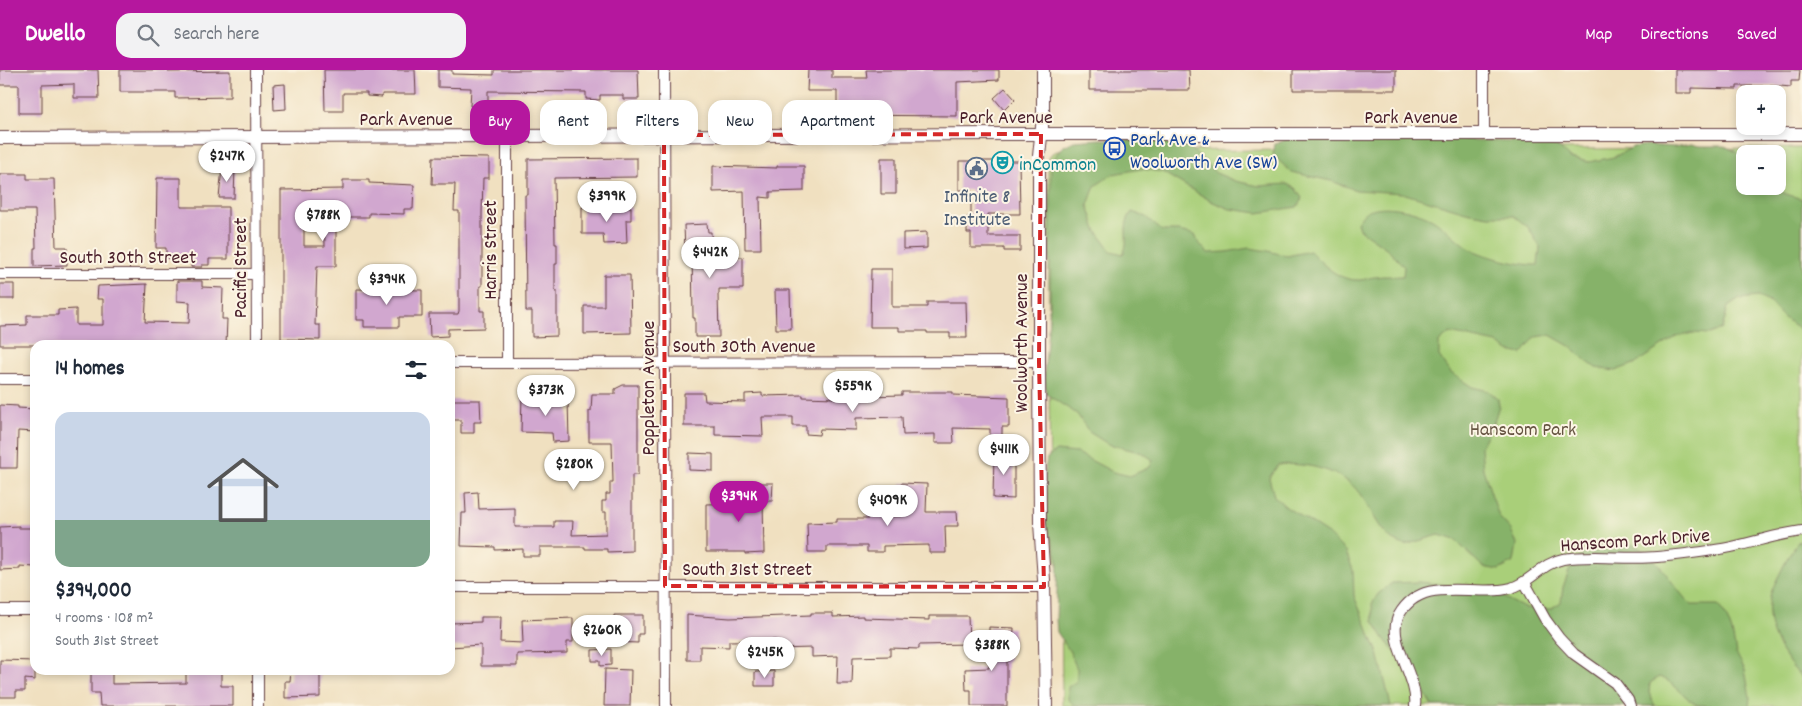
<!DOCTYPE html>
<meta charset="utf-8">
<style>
:root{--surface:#fff;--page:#f2f2f3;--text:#1f2937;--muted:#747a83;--line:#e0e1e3;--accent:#b5179e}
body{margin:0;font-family:Dekko,sans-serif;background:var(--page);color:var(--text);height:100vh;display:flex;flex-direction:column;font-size:19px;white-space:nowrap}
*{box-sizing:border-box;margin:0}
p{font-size:16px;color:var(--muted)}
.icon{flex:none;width:28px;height:28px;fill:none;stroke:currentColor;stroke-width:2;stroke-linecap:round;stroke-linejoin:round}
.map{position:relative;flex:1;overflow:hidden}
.side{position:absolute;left:30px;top:270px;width:425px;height:335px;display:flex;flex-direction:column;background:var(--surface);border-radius:15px;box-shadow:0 2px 8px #0003}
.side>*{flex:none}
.hud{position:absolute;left:470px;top:30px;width:475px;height:45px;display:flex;gap:10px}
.controls{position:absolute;left:1736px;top:15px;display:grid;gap:10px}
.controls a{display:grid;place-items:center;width:50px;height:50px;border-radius:10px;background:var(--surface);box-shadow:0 2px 8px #0003;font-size:25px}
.price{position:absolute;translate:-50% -42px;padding:0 11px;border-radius:18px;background:#fff;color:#222;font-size:16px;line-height:32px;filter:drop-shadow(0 1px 2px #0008)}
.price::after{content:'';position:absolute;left:50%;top:30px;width:15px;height:11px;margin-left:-8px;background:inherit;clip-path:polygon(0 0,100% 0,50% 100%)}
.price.selected{background:var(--accent);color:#fff}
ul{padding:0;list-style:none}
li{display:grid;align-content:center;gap:10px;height:265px;padding:0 25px}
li+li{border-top:1px solid var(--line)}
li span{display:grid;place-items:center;height:155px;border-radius:15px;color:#555}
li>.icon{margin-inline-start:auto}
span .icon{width:90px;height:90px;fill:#fffc;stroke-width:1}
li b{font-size:21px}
h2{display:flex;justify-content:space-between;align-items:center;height:60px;padding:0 25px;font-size:21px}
.chip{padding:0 18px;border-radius:15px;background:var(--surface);box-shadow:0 2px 8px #0003;font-size:18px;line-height:45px}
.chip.selected{background:var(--accent);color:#fff}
header{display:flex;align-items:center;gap:30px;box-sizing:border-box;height:70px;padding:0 25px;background:var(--accent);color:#fff}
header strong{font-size:24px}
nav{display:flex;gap:28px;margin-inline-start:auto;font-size:18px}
.search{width:350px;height:45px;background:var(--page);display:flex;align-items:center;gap:12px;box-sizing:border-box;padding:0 18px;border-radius:15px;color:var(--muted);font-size:19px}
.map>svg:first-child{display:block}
.green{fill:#a9cf79;stroke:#7a7752;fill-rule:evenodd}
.forest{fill:#86b269;stroke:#68684a}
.building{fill:#d1a7cf;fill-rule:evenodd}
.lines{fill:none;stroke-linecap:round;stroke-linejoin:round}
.minor-casing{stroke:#633c41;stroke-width:12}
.tertiary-casing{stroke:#633c41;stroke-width:14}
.minor{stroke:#fff;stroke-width:10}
.tertiary{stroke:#fff;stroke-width:12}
.marked{fill:none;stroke:#d62828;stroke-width:4;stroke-dasharray:10 6;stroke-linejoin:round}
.labels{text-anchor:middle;stroke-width:4;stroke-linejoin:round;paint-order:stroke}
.street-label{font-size:20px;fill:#4a1f2b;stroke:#fcf5e5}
.transit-label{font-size:20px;fill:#164399;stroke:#fcf5e5;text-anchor:start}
.culture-label{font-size:20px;fill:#0d838f;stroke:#fcf5e5;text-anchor:start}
.service-label{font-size:20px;fill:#4e5e75;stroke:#fcf5e5}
.park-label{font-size:20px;fill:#665442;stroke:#fcf5e5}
</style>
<header>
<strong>Dwello</strong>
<div class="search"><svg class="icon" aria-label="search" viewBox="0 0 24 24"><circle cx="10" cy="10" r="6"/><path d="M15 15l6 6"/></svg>Search here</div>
<nav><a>Map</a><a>Directions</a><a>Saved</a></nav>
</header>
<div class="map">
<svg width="1802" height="636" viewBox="0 0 1802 636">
<rect width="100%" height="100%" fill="#fcf5e5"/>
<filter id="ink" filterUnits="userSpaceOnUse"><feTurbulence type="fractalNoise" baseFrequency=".02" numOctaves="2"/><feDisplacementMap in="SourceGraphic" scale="10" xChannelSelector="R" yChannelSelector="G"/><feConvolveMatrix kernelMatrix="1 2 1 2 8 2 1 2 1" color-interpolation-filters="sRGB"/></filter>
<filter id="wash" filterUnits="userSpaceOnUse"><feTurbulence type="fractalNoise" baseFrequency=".0096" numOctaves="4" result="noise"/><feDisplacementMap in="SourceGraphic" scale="20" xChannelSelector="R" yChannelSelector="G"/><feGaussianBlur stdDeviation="1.12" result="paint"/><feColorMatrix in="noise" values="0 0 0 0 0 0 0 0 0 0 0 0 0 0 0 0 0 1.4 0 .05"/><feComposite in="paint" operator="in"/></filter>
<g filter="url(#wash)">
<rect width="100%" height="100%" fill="#f0e0c0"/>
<path class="green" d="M1802 78V636H1062L1061 503 1050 479 1048 90 1052 83 1057 81ZM1745 84H1778V116H1745Z"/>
<path class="forest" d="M1290 68 1395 71 1455 69 1516 72 1557 76 1570 88 1589 92 1614 87 1633 77 1647 75 1674 77 1691 74 1699 76H1725L1745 87V116H1771L1786 124 1802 129V261L1783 247 1769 232 1758 227 1740 229 1728 237 1722 259 1710 264 1693 263 1676 267 1634 294 1615 301 1596 298 1585 290 1573 278 1550 265 1535 267 1522 284 1508 281 1497 273 1450 263 1439 272V286L1451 303 1472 317 1489 321 1498 329 1499 336 1493 354 1481 377 1483 399 1499 447 1511 460 1517 474 1514 492 1499 500 1483 497 1455 470 1439 465 1405 475C1399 473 1391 471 1388 466 1376 454 1370 437 1360 424 1343 400 1306 392 1278 395L1269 408 1274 426 1286 437 1328 464 1346 482 1353 500 1354 526 1378 583 1391 636H1075L1068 629V617L1077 611V599L1069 580 1057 562 1056 549 1058 490 1053 473 1044 453V407L1047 388 1056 381 1077 383 1113 402 1130 406 1150 397 1153 390 1143 383 1108 374 1089 362 1077 344 1046 324 1044 305 1050 237 1051 92 1062 77 1074 71 1100 69 1167 71 1186 74 1216 103 1235 111 1259 116 1287 114 1295 118 1302 128 1297 137 1258 143 1230 139 1213 132 1162 102 1141 99 1113 104 1095 116 1088 135 1096 160 1111 181 1123 184C1131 169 1120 158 1132 142L1146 147 1162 161H1179L1195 165 1198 172 1208 183 1226 182 1249 178 1268 181 1287 186 1310 181C1324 195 1338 211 1360 210 1365 210 1370 207 1375 207 1385 205 1394 207 1403 206L1404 197 1389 180 1359 159 1357 152C1360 148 1363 143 1367 141 1384 132 1419 141 1434 150 1446 158 1456 169 1467 177 1480 186 1523 196 1538 195L1540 177 1528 157 1514 146H1488L1466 142 1402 123 1356 120 1331 111 1291 102 1273 85 1275 74Z
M1802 469V608C1781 585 1762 556 1771 523 1774 514 1780 504 1784 495 1789 487 1794 473 1802 469Z
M1612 470C1653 472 1665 508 1691 535H1718L1726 546 1732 562 1736 583 1745 600 1750 627 1749 636C1739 636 1704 636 1697 635 1683 627 1674 611 1659 607L1650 613 1649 622 1655 636H1505L1499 634 1494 636H1432L1415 606 1385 570 1373 551 1372 534 1378 524 1392 513 1419 512 1471 517 1499 525 1524 538 1550 539 1561 532 1563 517 1571 496 1591 476Z"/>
<g id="blocks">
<path class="building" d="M0 0H98L99 28H74V14L42 15V43H19V15H0Z
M120 0H168V2L230 1V27L175 28V22H120Z
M324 0H415L416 24H382V27L367 26V23H343V41H325Z
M438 0H452V4L494 5V0H638L639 29H623V25H600V30L586 29V22L488 21V36H470L471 18 438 17Z
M808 0H832V8H867L866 0H999V10L957 12V46L837 45V21H807Z
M1089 0H1189L1190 20H1089Z
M1293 0H1396V20H1293Z
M1675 0H1800L1799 11H1791V17L1780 16H1737V19L1691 18V23H1675Z
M285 14 286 39 274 40 273 15Z
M1005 18 1015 29 1004 40 994 28Z
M433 87 489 88V108H483L482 143V216H480V241H484V258L448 259V266L430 267 429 244H458L459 241V141H454L455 114H432Z
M637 88V107L554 108 555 174H557V194H555V221H557V266L532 267V241H526L525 125H528V89Z
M881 88H896V124H881Z
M959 91H1019L1020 144H988V166H1020V181H1004V178H971V163H967V147H971V120H959Z
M713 96 777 98V96H804V121L770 122V128L760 127 761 179H745L744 121 713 122Z
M222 98H235L234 128H219Z
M0 104H27V109H54L56 177H67V195L34 196V178H36L35 140H0Z
M157 108H181V137H228V189H209V195H202V197H191V188H166V178H156Z
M343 110H369V113L414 115 413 139H404V144L369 143V147H336V196H317L315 255H320V270L281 269V120L343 119ZM304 146H324L325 176H304Z
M582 137H631V150H626L627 173 604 174 603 164H582Z
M707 154 708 162H711L712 184H713V187H743V219H719V224H718L719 267H695V248H693L692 181H685L684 155Z
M927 162V178L903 179V163Z
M871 199H892V237H927V232H966L967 268H950V263H927V261H899V257H870Z
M604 205H630L631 263 584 264V236H604Z
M177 211H202V217L223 218 222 249H227L226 275H0V256L27 255V245H58V240L76 239V255H103V229H97L98 216 147 214 145 252 189 253 190 232 177 231Z
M0 214H14V229H0Z
M356 219 422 220V247H399V257H364V250H356Z
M775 220H790L791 259H776Z
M623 315H638V405H632V481L607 482V479H585V477H540V486H523V479L495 480V477L461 476 462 443H466L465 423 478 422 479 439 515 438V457H554V451H573L572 465 606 464V442H602V431H606V424H610V412H613L612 372H589V341H591L592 324H615V319Z
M902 322H953V325L1009 327V357H1002V370H990V359L953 358 954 373H935V364L903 365 902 347 856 348V360L820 359 819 365 806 364V356H793V347H762L763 366 715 365V356H684V323H704L705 331 745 332V324L762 323V326L803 325V327L868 329V326L902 325Z
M522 326H547V329H568L569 371 553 372 552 363 521 362Z
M450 330H480L481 352H474V363H461V350H450Z
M0 335 18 336V338L35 339V362L18 361 17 398H0Z
M689 383 713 384V401L689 400Z
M994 384H1014V429L993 428Z
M749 413H773L772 431H763L764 483 745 484V482H706V434L748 433Z
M901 413 927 414 926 442H957L958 456H945L946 483H929V475L883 476V482H867V476H827V482H808L807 453 837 452V449H868V438L879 439V447L901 446Z
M19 456V458H35V497L20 496V499L0 500V457Z
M811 543H833V547L863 546V548L929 550V546H968L969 574 919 575V579L890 578V586L853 587 852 614H837L838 586 812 587V578L776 579V570L729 571V577L700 576V590H687V545L730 548 811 545Z
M614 545H643V564H638V573L614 572Z
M481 547H501L500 572 523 573 522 550 573 548V572H567V583L517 584V596H481V575L450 577V553L481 552Z
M989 557 1014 558 1013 575H1009V591H1007V636H971V620H966L965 599 989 598Z
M611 579V595L600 596V591H592V580Z
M0 590 35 591V610L25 609V621H16V627H0Z
M605 599 631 600 630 636H604Z
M91 600H112V614L186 613V600H221V616H233V636H100L99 623H91Z
M291 600H320V627L285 628V611H290Z
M774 601V616H755V602Z"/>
</g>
</g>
<g filter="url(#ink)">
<use href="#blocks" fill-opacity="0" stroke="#633c41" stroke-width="1"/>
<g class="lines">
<defs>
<path id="minor" d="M256 0 257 275
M664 0 666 636
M1484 65V0
M507 66V293
M0 204H257
M450 293 1039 292
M0 309H35
M1525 513 1545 549 1559 568 1574 584 1615 613 1628 630 1630 636
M450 517H1044
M0 540H35
M258 600V636
M1415 636C1419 608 1385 570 1399 545 1423 503 1474 528 1511 518 1531 512 1542 493 1563 489 1594 484 1626 490 1657 487 1684 484 1710 482 1736 476 1758 471 1779 464 1802 461"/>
<path id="tertiary" d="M1043 0V47L1039 86V292L1040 453 1044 510 1046 636
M0 68 1009 64H1802"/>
</defs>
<use href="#minor" class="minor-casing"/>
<use href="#tertiary" class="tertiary-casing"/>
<use href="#minor" class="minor"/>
<use href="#tertiary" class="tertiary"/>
</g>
</g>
<path class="marked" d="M1041 64 1039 292 1044 517 665 516 664 65Z"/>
<defs>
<symbol id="bus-ring" viewBox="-11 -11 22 22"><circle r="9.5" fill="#fcf5e5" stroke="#1a4fb4" stroke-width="1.5"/><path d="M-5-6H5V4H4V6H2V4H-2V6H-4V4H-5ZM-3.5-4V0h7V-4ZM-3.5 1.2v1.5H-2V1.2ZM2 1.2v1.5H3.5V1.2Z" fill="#1a4fb4"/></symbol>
<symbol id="theatre-ring" viewBox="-11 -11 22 22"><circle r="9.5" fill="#fcf5e5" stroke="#0f9aa8" stroke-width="1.5"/><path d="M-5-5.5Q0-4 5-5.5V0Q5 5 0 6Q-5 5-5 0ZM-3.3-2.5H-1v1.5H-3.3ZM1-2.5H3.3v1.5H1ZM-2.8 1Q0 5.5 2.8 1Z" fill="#0f9aa8"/></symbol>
<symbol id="civic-ring" viewBox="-11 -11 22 22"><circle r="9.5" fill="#fcf5e5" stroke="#5c6f8a" stroke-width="1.5"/><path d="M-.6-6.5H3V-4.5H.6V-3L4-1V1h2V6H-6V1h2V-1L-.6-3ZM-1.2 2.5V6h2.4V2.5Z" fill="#5c6f8a"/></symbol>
</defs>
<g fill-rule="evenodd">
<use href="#bus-ring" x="1102" y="66" width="25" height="25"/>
<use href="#theatre-ring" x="990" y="80" width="25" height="25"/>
<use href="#civic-ring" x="964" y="86" width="25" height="25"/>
</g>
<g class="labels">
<g class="street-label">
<text x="1006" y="53">Park Avenue</text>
<text x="1411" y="53">Park Avenue</text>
<text x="406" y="55">Park Avenue</text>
<text transform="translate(489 180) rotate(-90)" y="7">Harris Street</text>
<text x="128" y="193">South 30th Street</text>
<text transform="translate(239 198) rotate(-90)" y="7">Pacific Street</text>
<text transform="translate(1020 273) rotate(-90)" y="7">Woolworth Avenue</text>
<text x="744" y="282">South 30th Avenue</text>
<text transform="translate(647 318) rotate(-90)" y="7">Poppleton Avenue</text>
<text transform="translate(1635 469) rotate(-4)" y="7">Hanscom Park Drive</text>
<text x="747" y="505">South 31st Street</text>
</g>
<g class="transit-label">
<text x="1130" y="75">Park Ave &amp;<tspan x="1130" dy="23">Woolworth Ave (SW)</tspan></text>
</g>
<g class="culture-label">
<text x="1019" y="100">inCommon</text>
</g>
<g class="service-label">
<text x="977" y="132">Infinite 8<tspan x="977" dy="23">Institute</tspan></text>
</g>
<g class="park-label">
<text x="1523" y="365">Hanscom Park</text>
</g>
</g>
</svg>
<div class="controls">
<a>+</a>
<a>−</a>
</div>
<b class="price" style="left:227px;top:113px">$247K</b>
<b class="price" style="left:607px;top:153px">$399K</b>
<b class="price" style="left:323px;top:172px">$788K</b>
<b class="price" style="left:710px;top:209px">$442K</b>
<b class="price" style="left:387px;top:236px">$394K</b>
<b class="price" style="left:853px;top:343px">$559K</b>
<b class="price" style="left:546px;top:347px">$373K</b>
<b class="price" style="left:1004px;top:406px">$411K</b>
<b class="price" style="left:574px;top:421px">$280K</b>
<b class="price selected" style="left:739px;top:453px">$394K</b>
<b class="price" style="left:888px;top:457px">$409K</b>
<b class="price" style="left:602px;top:587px">$260K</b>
<b class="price" style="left:992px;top:602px">$388K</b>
<b class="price" style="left:765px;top:609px">$245K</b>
<div class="hud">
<a class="chip selected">Buy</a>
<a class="chip">Rent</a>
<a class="chip">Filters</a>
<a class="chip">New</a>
<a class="chip">Apartment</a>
</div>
<section class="side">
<h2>14 homes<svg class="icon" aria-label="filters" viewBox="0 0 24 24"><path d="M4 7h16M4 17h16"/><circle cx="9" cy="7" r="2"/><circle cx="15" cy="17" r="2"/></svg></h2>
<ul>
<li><span style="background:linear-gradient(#c9d6e8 70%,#7fa58c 0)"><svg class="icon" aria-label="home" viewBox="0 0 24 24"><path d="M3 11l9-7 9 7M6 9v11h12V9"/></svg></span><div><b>$394,000</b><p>4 rooms · 108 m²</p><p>South 31st Street</p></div></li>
</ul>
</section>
</div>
